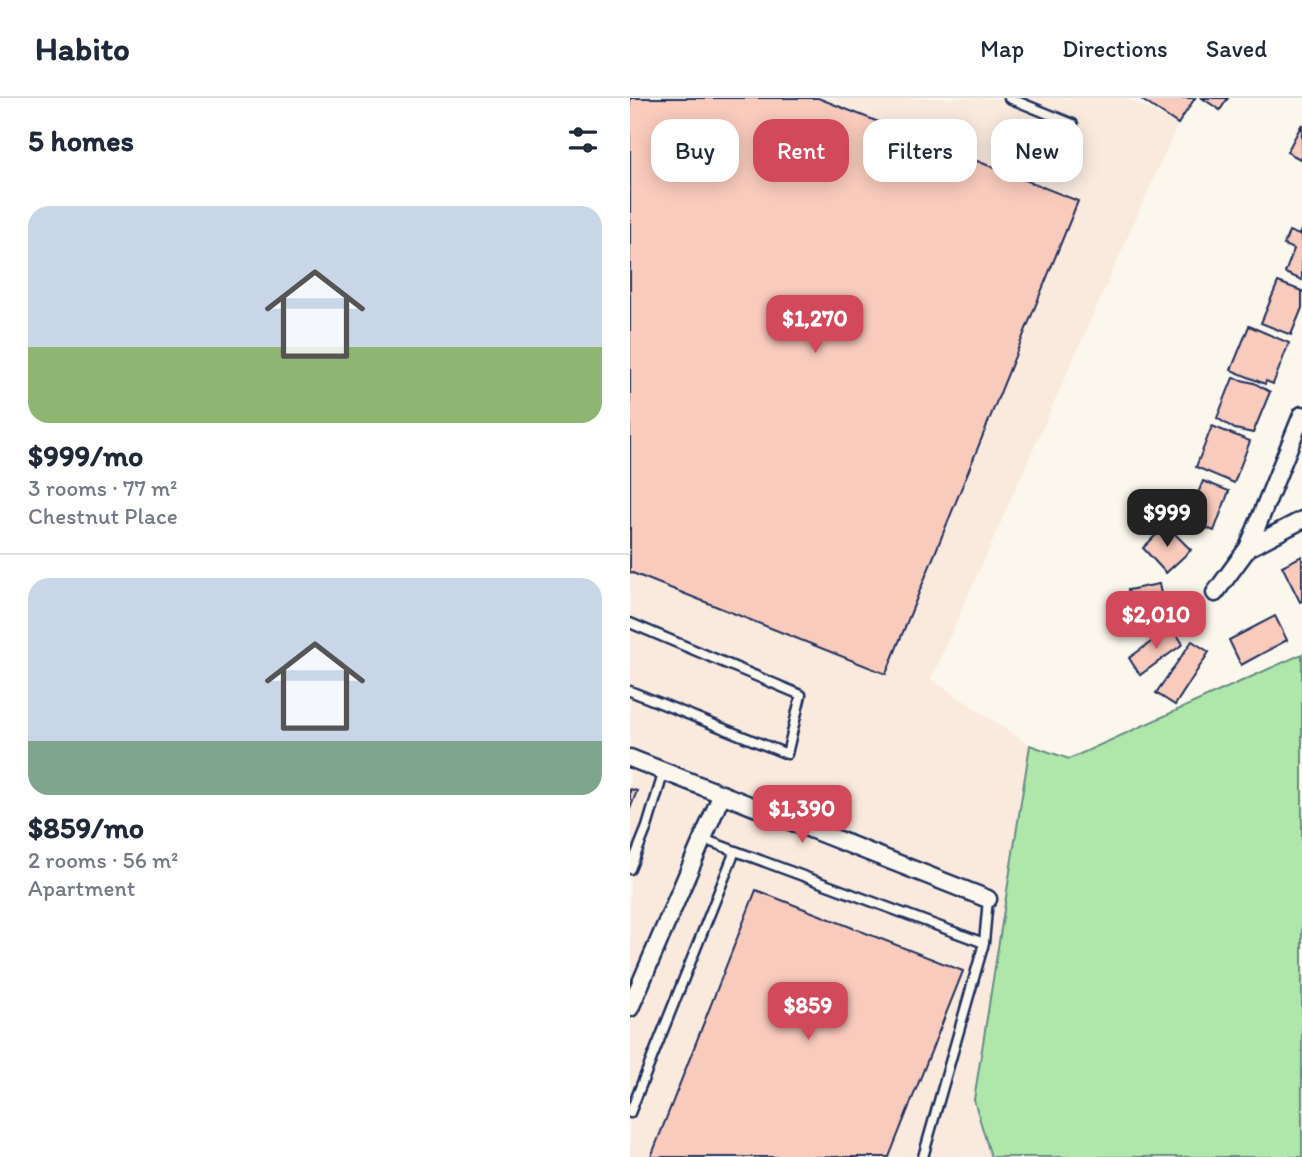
<!DOCTYPE html>
<meta charset="utf-8">
<style>
:root{--surface:#fff;--page:#f2f2f3;--text:#1f2937;--muted:#747a83;--line:#e0e1e3;--accent:#d1495b}
body{margin:0;font-family:Itim,sans-serif;background:var(--page);color:var(--text);height:100vh;display:flex;flex-direction:column;font-size:26px;white-space:nowrap}
*{box-sizing:border-box;margin:0}
p{font-size:23px;color:var(--muted)}
.icon{flex:none;width:38px;height:38px;fill:none;stroke:currentColor;stroke-width:2;stroke-linecap:round;stroke-linejoin:round}
.map{position:relative;flex:1;overflow:hidden}
.panel{display:flex;flex-direction:column;background:var(--surface);width:630px}
.panel>*{flex:none}
.hud{position:absolute;left:21px;top:21px;width:546px;height:63px;display:flex;gap:14px}
.price{position:absolute;translate:-50% -60px;padding:0 16px;border-radius:14px;background:var(--accent);color:#fff;font-size:23px;line-height:46px;filter:drop-shadow(0 2px 4px #0008)}
.price::after{content:'';position:absolute;left:50%;top:42px;width:21px;height:16px;margin-left:-10px;background:inherit;clip-path:polygon(0 0,100% 0,50% 100%)}
.price.current{background:#222;color:#fff}
ul{padding:0;list-style:none}
li{display:grid;align-content:center;gap:14px;height:371px;padding:0 28px}
li+li{border-top:2px solid var(--line)}
li span{display:grid;place-items:center;height:217px;border-radius:21px;color:#555}
li>.icon{margin-inline-start:auto}
span .icon{width:126px;height:126px;fill:#fffc;stroke-width:1}
li b{font-size:30px}
h2{display:flex;justify-content:space-between;align-items:center;height:84px;padding:0 28px;font-size:30px}
.pill{padding:0 24px;border-radius:21px;background:var(--surface);box-shadow:0 4px 18px #0003;font-size:24px;line-height:63px}
.pill.current{background:var(--accent);color:#fff}
header{display:flex;align-items:center;gap:42px;box-sizing:border-box;height:98px;padding:0 35px;background:var(--surface);border-bottom:2px solid var(--line)}
header strong{font-size:33px}
nav{display:flex;gap:38px;margin-inline-start:auto;font-size:24px}
main{display:flex;flex:1;min-height:0}
.map>svg:first-child{display:block}
.built{fill:#faeade}
.green{fill:#afe7aa;stroke:#658b84;stroke-width:2}
.building{fill:#f9cbbd;stroke:#1b2f5e;stroke-width:2}
.lines{fill:none;stroke-linecap:round;stroke-linejoin:round}
.lane-casing{stroke:#1b2f5e;stroke-width:13}
.street-casing{stroke:#1b2f5e;stroke-width:21}
.lane{stroke:#fbf7ec;stroke-width:8}
.street{stroke:#fbf7ec;stroke-width:16}
</style>
<header>
<strong>Habito</strong>
<nav><a>Map</a><a>Directions</a><a>Saved</a></nav>
</header>
<main>
<section class="panel">
<h2>5 homes<svg class="icon" aria-label="filters" viewBox="0 0 24 24"><path d="M4 7h16M4 17h16"/><circle cx="9" cy="7" r="2"/><circle cx="15" cy="17" r="2"/></svg></h2>
<ul>
<li><span style="background:linear-gradient(#c9d6e8 65%,#8fb573 0)"><svg class="icon" aria-label="home" viewBox="0 0 24 24"><path d="M3 11l9-7 9 7M6 9v11h12V9"/></svg></span><div><b>$999/mo</b><p>3 rooms · 77 m²</p><p>Chestnut Place</p></div></li>
<li><span style="background:linear-gradient(#c9d6e8 75%,#7fa58c 0)"><svg class="icon" aria-label="home" viewBox="0 0 24 24"><path d="M3 11l9-7 9 7M6 9v11h12V9"/></svg></span><div><b>$859/mo</b><p>2 rooms · 56 m²</p><p>Apartment</p></div></li>
</ul>
</section>
<div class="map">
<svg width="672" height="1059" viewBox="0 0 672 1059">
<rect width="100%" height="100%" fill="#fbf7ec"/>
<filter id="ink" filterUnits="userSpaceOnUse"><feTurbulence type="fractalNoise" baseFrequency=".0143" numOctaves="2"/><feDisplacementMap in="SourceGraphic" scale="14" xChannelSelector="R" yChannelSelector="G"/><feConvolveMatrix kernelMatrix="1 2 1 2 8 2 1 2 1" color-interpolation-filters="sRGB"/></filter>
<g filter="url(#ink)">
<path class="built" d="M0 0H495L548 26 301 581 400 647 344 1002 361 1059H0Z"/>
<path class="green" d="M672 556V1059H361L344 1002 400 647 439 661Z"/>
<path class="building" d="M0 0H188L448 103 256 576 0 474Z
M513 0H565L548 26 512 2Z
M572 0H598L590 12Z
M672 26V62L657 54Z
M671 132H672V182L655 175 664 151 654 147 659 133 669 137Z
M648 184 672 193V210L661 237 631 225Z
M619 228 659 245 643 286 636 283 635 286 601 272Z
M603 280 624 285 640 294 623 335 605 331 587 320Z
M582 328 620 343 604 385 566 369Z
M573 383 599 393 584 433 557 422Z
M536 427 561 452 536 475 513 450Z
M672 458V503L670 504 652 468Z
M529 486 537 525 506 531 498 492Z
M645 518 657 542 611 567 599 542Z
M542 529 553 546 510 577 499 560Z
M562 543 579 554 545 607 526 595Z
M0 691 7 693 0 711Z
M126 792 333 873 259 1059H21Z"/>
<g class="lines">
<defs>
<path id="lane" d="M379 0 443 26
M0 525 171 597 157 656 0 593
M73 741 354 845 293 1059
M0 771 17 729 34 673
M354 845 358 801
M0 1015 105 753"/>
<path id="street" d="M618 450 672 422
M585 495 618 450 672 317
M0 660 358 801
M0 910 92 696"/>
</defs>
<use href="#lane" class="lane-casing"/>
<use href="#street" class="street-casing"/>
<use href="#lane" class="lane"/>
<use href="#street" class="street"/>
</g>
</g>
</svg>
<b class="price" style="left:185px;top:257px">$1,270</b>
<b class="price current" style="left:537px;top:451px">$999</b>
<b class="price" style="left:526px;top:553px">$2,010</b>
<b class="price" style="left:172px;top:747px">$1,390</b>
<b class="price" style="left:178px;top:944px">$859</b>
<div class="hud">
<a class="pill">Buy</a>
<a class="pill current">Rent</a>
<a class="pill">Filters</a>
<a class="pill">New</a>
</div>
</div>
</main>
